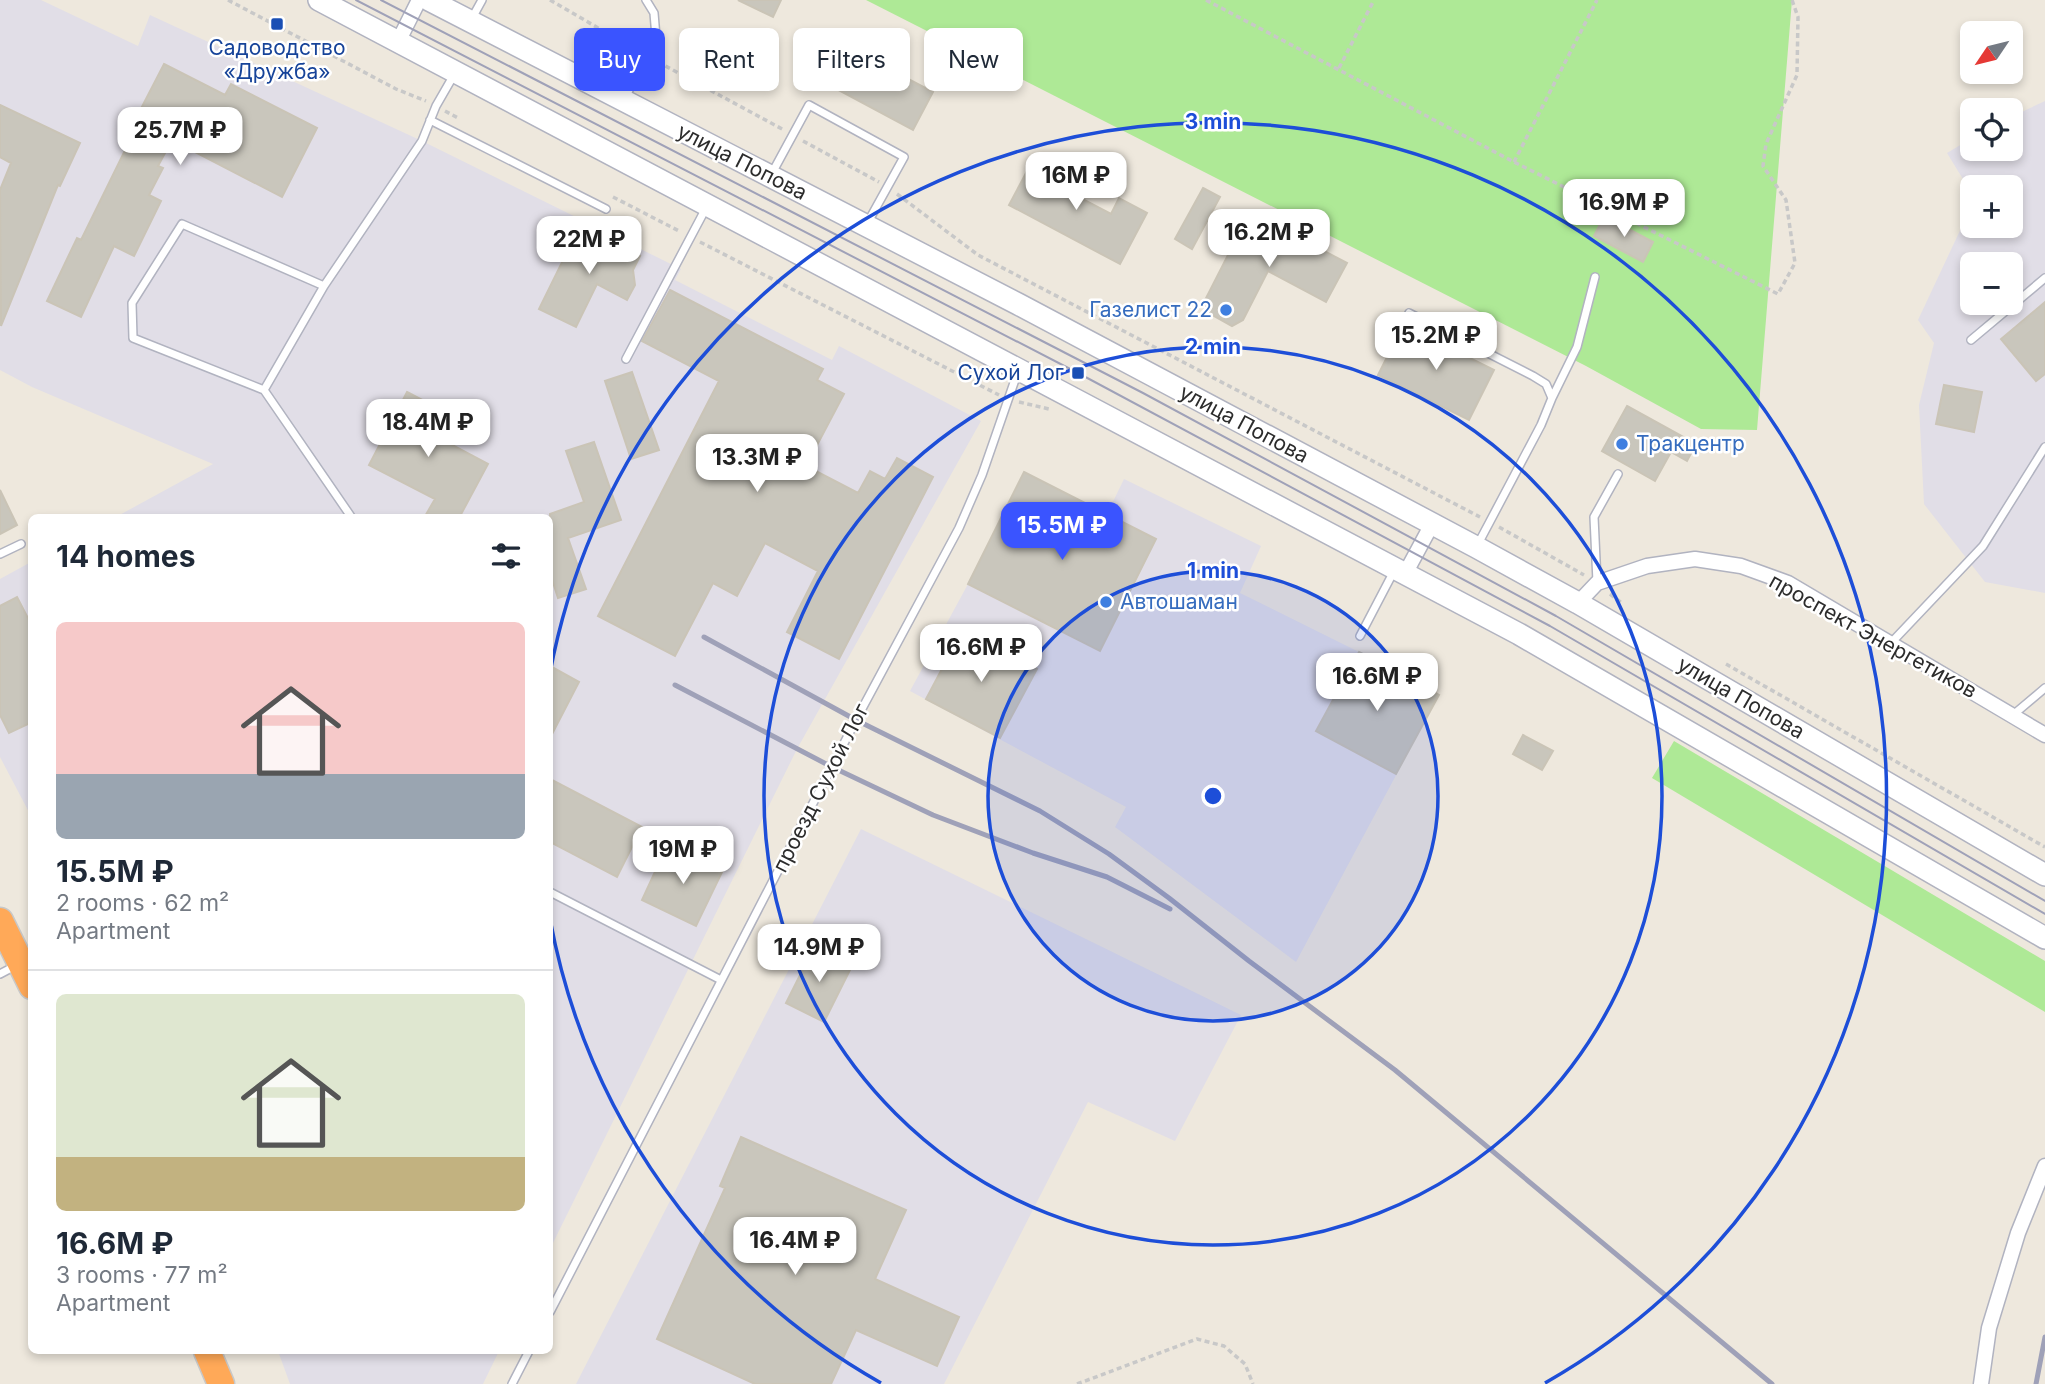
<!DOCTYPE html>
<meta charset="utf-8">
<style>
:root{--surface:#fff;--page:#f6f6f7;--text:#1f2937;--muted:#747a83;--line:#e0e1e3;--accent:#3a54ff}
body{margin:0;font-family:Inter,sans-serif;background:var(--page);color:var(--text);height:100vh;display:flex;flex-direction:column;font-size:26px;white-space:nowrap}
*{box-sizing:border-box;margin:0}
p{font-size:23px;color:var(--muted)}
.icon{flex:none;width:38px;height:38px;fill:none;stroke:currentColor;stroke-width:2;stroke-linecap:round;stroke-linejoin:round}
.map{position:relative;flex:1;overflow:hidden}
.side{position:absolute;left:28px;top:514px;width:525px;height:840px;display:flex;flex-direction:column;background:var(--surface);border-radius:10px;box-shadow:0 4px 10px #0003}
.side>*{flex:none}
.top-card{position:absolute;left:574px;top:28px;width:665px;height:63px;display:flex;gap:14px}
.needle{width:46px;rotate:235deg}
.controls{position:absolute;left:1960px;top:21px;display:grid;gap:14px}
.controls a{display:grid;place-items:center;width:63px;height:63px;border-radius:10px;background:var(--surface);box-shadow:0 4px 10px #0003;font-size:35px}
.price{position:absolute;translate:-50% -60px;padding:0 16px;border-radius:14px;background:#fff;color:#222;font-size:23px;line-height:46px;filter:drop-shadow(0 2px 4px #0008)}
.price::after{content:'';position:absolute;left:50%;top:42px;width:21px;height:16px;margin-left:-10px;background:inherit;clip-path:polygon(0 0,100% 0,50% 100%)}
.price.on{background:var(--accent);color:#fff}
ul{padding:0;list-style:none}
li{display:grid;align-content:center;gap:14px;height:371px;padding:0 28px}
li+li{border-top:2px solid var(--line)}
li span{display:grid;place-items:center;height:217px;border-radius:10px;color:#555}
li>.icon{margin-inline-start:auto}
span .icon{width:126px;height:126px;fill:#fffc;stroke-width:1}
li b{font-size:30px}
h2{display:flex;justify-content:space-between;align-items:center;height:84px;padding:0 28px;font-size:30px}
.pill{padding:0 24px;border-radius:10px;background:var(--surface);box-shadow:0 4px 10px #0003;font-size:24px;line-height:63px}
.pill.on{background:var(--accent);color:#fff}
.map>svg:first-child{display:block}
.industrial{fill:#e1dee7;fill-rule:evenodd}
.green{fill:#aee996}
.building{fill:#c9c6bc;stroke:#cac4b6;stroke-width:2}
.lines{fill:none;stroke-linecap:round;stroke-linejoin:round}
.lane-casing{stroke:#b1b3c0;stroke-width:10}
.street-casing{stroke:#b1b3c0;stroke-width:17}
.secondary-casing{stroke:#b1b3c0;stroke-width:24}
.highway-casing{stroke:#c8c8c8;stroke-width:29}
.path{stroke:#c8c8c8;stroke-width:3.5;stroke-dasharray:5 3.5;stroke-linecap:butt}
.lane{stroke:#fff;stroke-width:7}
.street{stroke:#fff;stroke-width:14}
.secondary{stroke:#fff;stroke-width:21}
.highway{stroke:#ffa958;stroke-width:26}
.tram{stroke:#9fa1b8;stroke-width:2}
.rail{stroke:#9fa1b8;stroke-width:5}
.ring{fill:none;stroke:#1d4ed8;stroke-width:3.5}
.transit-dot{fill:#1a4fb4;stroke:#fff;stroke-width:2.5}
.shop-dot{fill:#3f7fe0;stroke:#fff;stroke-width:2.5}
.labels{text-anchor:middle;stroke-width:5;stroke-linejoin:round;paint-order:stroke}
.transit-label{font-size:21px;fill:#164399;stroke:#fff}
.street-label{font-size:21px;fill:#2c2c2c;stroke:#fff}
.shop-label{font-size:21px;fill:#366cbe;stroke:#fff;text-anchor:start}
.centre{fill:#1d4ed8;stroke:#fff;stroke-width:3.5}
.ring-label{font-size:21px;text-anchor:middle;font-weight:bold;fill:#1d4ed8;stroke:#fff;stroke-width:5;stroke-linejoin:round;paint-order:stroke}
</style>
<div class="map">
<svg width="2045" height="1384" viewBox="0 0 2045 1384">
<rect width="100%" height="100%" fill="#eee8dd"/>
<path class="industrial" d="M0 0H41L138 46 150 15 422 141 681 269 675 280 832 360 839 346 981 421 797 749 550 1249V518H114L213 464 32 387 0 370Z
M2045 101V593L1985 582 1924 504 1919 405 1934 343 1918 320 1972 205V226H2011V187H1972V194L1947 153 1972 138V149H2011V117ZM1972 264H2011V303H1972Z
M1024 472 1107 514 1124 479 1261 546 1240 593 1359 652 1439 695 1296 962 1115 827 1126 807 910 691 968 584Z
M31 562V816L0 757V579Z
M861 829 1241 1015 1175 1141 1088 1102 944 1384H576Z
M278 1351H499L483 1384H290Z"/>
<path class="green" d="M866 0H1792L1757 430 1701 429 1586 366Z
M1674 741 2045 961V1012L1652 778Z"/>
<path class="building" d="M738 0H781L773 17Z
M853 50 933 92 913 130 833 87Z
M164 64 225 95 231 84 317 128 282 197 172 140 158 166 163 168 149 195 161 201 134 256 114 246 81 317 47 301 77 238 81 240 136 128 132 126Z
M0 105 80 143 60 186 58 185 1 326 0 190 11 163 0 157Z
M1035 156 1073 176 1065 190 1111 214 1119 198 1147 213 1120 264 1009 205Z
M1203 188 1220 197 1192 249 1175 239Z
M1250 212 1347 263 1326 302 1268 271 1243 320 1232 326 1207 312 1204 302Z
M1604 216 1653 242 1643 262 1594 236Z
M591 231 640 256 633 270 635 285 627 300 597 284 576 327 539 309 573 240Z
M670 290 823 369 817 380 844 394 806 466 858 493 870 471 885 479 897 458 933 477 839 659 787 632 818 571 765 543 737 596 713 583 675 656 598 616 719 381 642 341Z
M2045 302V374L2036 381 2001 339Z
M1403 325 1494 370 1469 420 1378 375Z
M632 372 659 450 631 459 605 381Z
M1944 385 1982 392 1974 432 1936 424Z
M407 392 449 414 437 437 488 464 459 518H424L435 499 369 465Z
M1627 406 1696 444 1687 461 1671 452 1655 481 1602 451Z
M594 442 621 520 568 538 586 589 558 598 550 573V514L584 502 566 451Z
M1024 472 1156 539 1100 651 968 584Z
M0 490 17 525 0 534Z
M17 597 32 626V722L9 733 0 715V606Z
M963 629 1037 669 1000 738 926 699Z
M1359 652 1439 695 1396 774 1316 731Z
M550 666 579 682 550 738Z
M1523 735 1553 751 1542 770 1513 754Z
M550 779 642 827 617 877 550 842Z
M665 850 688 861 691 853 724 868 696 926 642 900Z
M814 947 852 966 824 1022 786 1003Z
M741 1137 906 1210 875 1279 959 1317 937 1366 856 1330 831 1384H755L657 1339 725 1188 720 1186Z"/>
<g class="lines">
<defs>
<path id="lane" d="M471 20 482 0
M625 98 656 37 654 13 646 0
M430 120 606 209
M771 175 809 105 904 157 868 222
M1409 313 1533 376 1546 384 1552 398 1541 425 1478 544
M1971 340 2045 278
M626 359 706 208
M264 390 133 338 132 303 182 224 324 286
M1552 398 1577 347 1595 277
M352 518 264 390 324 286 422 141 436 106 455 73
M0 554 21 544
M1597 582 1594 517 1618 474
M1360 636 1394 571
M1890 644 1983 546 2045 447
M2013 715 2045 688
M550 892 721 980
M0 974 17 965
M550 1312 856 720 959 528 982 475 1017 374
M512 1384 529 1351"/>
<path id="street" d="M398 42 419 0
M1405 574 1432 524
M1578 603 1597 583 1647 566 1695 559 1741 566 1788 583 2045 735
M1981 1384 1989 1328 2018 1233 2045 1166"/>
<path id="secondary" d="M319 0 1519 634 2045 938
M429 0 1018 304 1476 547 1578 603 2045 875"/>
<path id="highway" d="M0 921 32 986
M207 1351 221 1384"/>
</defs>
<use href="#lane" class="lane-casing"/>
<use href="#street" class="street-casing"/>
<use href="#secondary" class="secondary-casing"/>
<use href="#highway" class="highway-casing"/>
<path class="path" d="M228 0 396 89 426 101
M550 0 636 50
M1206 0 1514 162 1778 294 1795 263 1786 200 1763 166 1766 144 1797 75 1798 17 1792 0
M658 62 784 130
M1339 68 1374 0
M445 111 460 119
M803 141 879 182
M1514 162 1597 0
M897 194 978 255 1480 517
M613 197 681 232
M700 242 999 395
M1019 402 1049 409
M1499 527 1584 575
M1610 594 1623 604
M1726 664 2045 847
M1077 1384 1197 1339 1224 1346 1245 1364 1253 1384"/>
<use href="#lane" class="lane"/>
<use href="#street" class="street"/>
<use href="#secondary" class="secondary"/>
<use href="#highway" class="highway"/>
<path class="tram" d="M356 0 1078 373 1550 626 2045 914
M381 0 1143 393 1556 616 2045 901"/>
<path class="rail" d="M704 637 856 720 1040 811 1109 854 1169 898 1249 961 1395 1070 1772 1384
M675 685 832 767 933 815 1033 853 1107 877 1170 909
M2036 1384 2045 1337"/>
</g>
<circle cx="1213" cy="796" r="225" fill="#1d4ed8" fill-opacity=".12"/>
<g class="ring">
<circle cx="1213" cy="796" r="225"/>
<circle cx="1213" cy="796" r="449"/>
<path d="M881 1383A674 674 0 0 1 550 919M550 673A674 674 0 1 1 1545 1383"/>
</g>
<g class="transit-dot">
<rect x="270" y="17" width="14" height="14" rx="3.5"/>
<rect x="1071" y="366" width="14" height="14" rx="3.5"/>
</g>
<g class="shop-dot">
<circle cx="1226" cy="310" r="7"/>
<circle cx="1622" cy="444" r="7"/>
<circle cx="1106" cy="602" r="7"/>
</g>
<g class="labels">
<g class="transit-label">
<text x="277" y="55">Садоводство<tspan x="277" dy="24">«Дружба»</tspan></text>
<text x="1064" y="380" text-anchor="end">Сухой Лог</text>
</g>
<g class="street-label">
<text transform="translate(742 162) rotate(27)" y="7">улица Попова</text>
<text transform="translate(1244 424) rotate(28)" y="7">улица Попова</text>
<text transform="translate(1873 636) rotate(29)" y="7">проспект Энергетиков</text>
<text transform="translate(1741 698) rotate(30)" y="7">улица Попова</text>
<text transform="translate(821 788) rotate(-63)" y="7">проезд Сухой Лог</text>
</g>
<g class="shop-label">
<text x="1212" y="317" text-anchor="end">Газелист 22</text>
<text x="1636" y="451">Тракцентр</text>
<text x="1120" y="609">Автошаман</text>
</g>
</g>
<circle cx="1213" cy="796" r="10" class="centre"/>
<g class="ring-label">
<text x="1213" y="129">3 min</text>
<text x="1213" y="354">2 min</text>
<text x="1213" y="578">1 min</text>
</g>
</svg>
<div class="controls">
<a><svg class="needle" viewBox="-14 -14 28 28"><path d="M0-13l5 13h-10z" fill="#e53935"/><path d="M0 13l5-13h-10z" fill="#747a83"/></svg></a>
<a><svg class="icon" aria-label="locate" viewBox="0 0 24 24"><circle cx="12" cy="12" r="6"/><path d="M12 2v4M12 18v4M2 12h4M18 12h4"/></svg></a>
<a>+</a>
<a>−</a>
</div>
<b class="price" style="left:180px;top:167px">25.7M ₽</b>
<b class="price" style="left:1076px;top:212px">16M ₽</b>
<b class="price" style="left:1624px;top:239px">16.9M ₽</b>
<b class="price" style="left:1269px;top:269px">16.2M ₽</b>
<b class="price" style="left:589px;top:276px">22M ₽</b>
<b class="price" style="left:1436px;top:372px">15.2M ₽</b>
<b class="price" style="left:428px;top:459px">18.4M ₽</b>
<b class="price" style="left:757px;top:494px">13.3M ₽</b>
<b class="price on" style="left:1062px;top:562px">15.5M ₽</b>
<b class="price" style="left:981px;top:684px">16.6M ₽</b>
<b class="price" style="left:1377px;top:713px">16.6M ₽</b>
<b class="price" style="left:683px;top:886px">19M ₽</b>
<b class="price" style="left:819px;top:984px">14.9M ₽</b>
<b class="price" style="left:795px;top:1277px">16.4M ₽</b>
<div class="top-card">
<a class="pill on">Buy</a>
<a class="pill">Rent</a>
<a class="pill">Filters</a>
<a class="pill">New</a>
</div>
<section class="side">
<h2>14 homes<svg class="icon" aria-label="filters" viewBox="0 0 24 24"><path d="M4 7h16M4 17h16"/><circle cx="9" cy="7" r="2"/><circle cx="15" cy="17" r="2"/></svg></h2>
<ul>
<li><span style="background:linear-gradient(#f6c9c9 70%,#9aa5b1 0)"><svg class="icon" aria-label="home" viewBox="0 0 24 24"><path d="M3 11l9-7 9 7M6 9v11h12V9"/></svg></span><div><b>15.5M ₽</b><p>2 rooms · 62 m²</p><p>Apartment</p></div></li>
<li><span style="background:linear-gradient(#dfe7d0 75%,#c2b280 0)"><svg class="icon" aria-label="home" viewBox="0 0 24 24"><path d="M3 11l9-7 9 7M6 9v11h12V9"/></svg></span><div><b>16.6M ₽</b><p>3 rooms · 77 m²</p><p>Apartment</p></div></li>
</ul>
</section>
</div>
